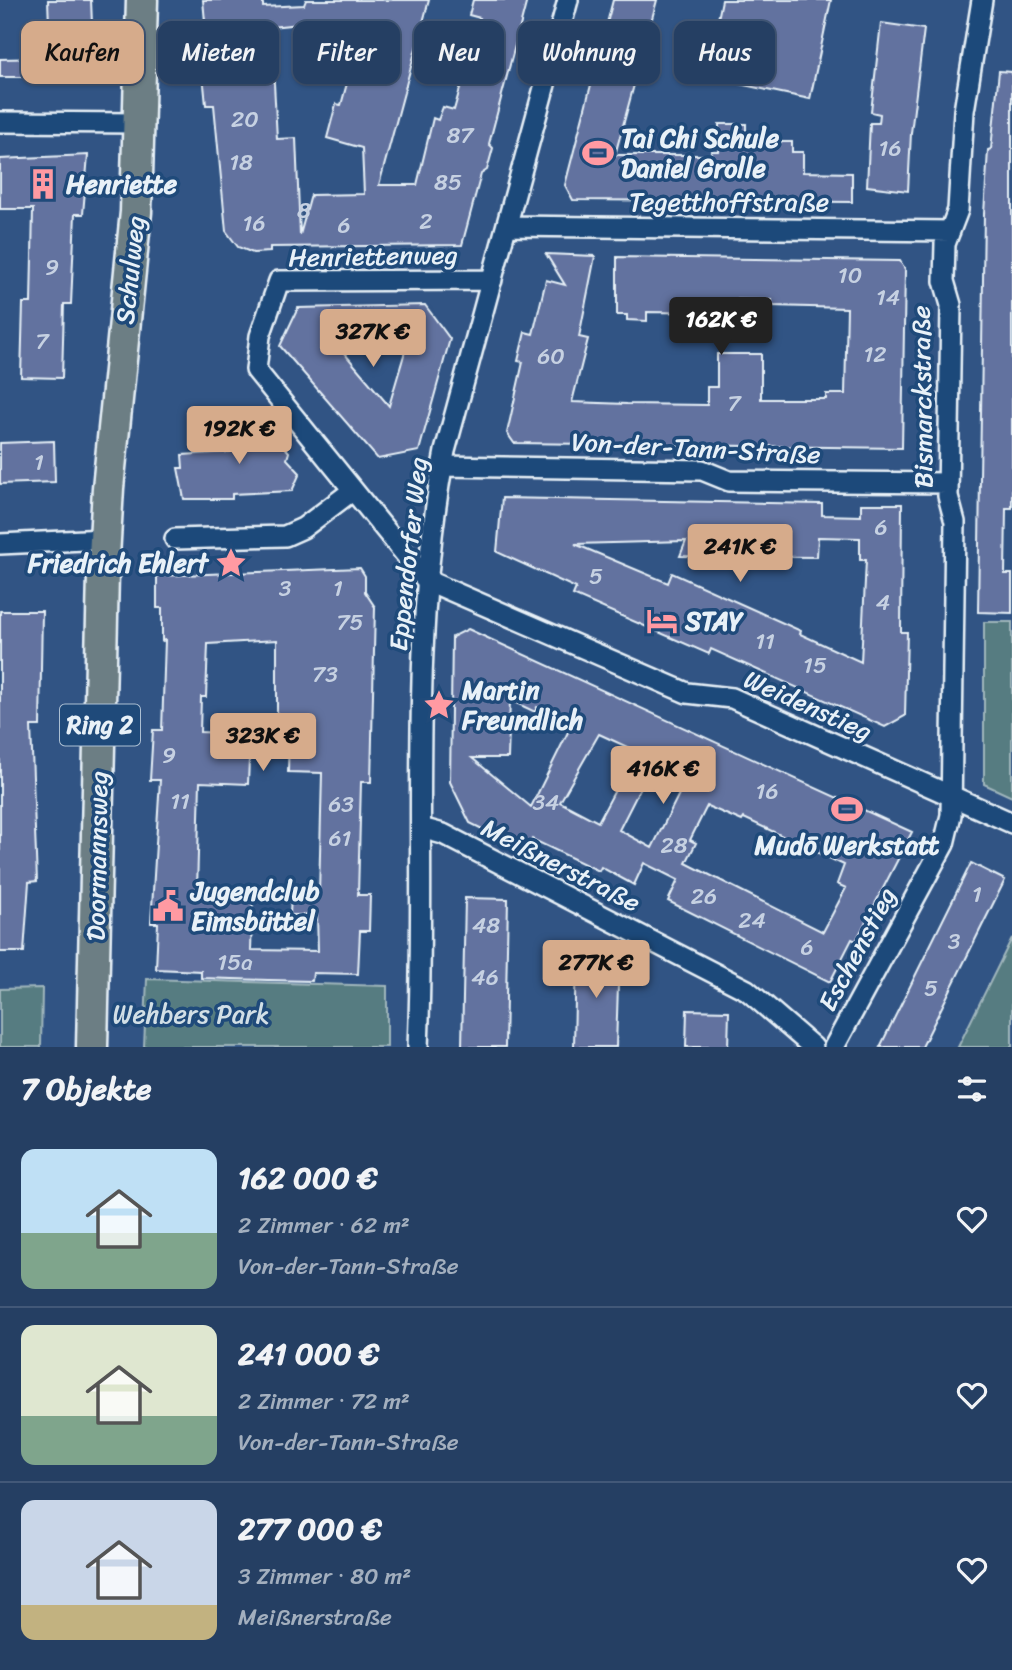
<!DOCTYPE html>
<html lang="de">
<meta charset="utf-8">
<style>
:root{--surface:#253f63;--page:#2d4669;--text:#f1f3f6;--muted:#a3afbe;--line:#425878;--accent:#d6ab8b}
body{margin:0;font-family:Sriracha,sans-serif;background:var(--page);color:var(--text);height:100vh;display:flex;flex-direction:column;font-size:26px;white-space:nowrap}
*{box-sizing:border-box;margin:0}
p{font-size:23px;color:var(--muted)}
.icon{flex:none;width:38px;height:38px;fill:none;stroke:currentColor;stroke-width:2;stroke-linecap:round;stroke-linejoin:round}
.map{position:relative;height:1047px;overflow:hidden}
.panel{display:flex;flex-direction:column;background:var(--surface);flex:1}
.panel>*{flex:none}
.banner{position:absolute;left:21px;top:21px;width:971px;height:63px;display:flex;gap:14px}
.price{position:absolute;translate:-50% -60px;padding:0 16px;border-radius:7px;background:var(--accent);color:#111;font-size:23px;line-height:46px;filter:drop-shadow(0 2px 4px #0008)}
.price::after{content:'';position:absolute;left:50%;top:42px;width:21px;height:16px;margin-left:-10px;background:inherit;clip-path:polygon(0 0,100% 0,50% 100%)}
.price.active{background:#222;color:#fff}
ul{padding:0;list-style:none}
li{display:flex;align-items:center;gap:21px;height:175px;padding:0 21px}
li+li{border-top:2px solid var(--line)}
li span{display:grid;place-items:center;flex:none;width:196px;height:140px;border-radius:14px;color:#555}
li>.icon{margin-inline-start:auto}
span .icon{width:84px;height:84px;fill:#fffc;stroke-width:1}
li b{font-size:30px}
h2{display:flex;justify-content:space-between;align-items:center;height:84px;padding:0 21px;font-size:30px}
.pill{padding:0 24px;border-radius:14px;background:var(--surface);box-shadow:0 2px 5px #0004,0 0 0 2px var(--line);font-size:24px;line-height:63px}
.pill.active{background:var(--accent);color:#111}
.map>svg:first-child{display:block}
.green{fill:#577c81;stroke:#a0b6bc;stroke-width:2}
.building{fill:#62729f;stroke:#e8f1f8;stroke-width:2;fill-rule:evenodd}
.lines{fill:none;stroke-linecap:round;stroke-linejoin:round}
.street-casing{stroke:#e8f1f8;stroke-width:24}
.primary-casing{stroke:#e8f1f8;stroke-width:35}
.street{stroke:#1f4a7a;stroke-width:19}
.primary{stroke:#6c7e84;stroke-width:30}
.labels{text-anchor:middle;stroke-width:7;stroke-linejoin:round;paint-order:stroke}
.number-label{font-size:23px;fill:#c6d1e2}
.shield{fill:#1f4a7a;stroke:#acbfd2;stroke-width:2}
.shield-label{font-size:24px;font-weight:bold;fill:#e8f1f8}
.poi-label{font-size:26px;font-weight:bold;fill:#e8f1f8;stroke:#1f4a7a;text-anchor:start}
.street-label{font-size:26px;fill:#e8f1f8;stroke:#1f4a7a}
.park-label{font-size:26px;fill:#d2dfe6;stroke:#1f4a7a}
</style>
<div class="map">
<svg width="1012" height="1047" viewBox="0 0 1012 1047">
<rect width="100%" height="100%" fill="#315484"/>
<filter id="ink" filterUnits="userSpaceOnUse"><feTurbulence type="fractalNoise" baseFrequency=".0143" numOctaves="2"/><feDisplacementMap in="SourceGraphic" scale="14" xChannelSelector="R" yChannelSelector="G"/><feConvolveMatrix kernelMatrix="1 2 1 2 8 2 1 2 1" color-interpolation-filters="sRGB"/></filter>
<g filter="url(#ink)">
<path class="green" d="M984 622H1012V797L984 784Z
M1012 938V1047H958Z
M147 979 387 986V1047H144Z
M42 988 41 1047H0V989Z"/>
<path class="building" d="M48 0H91L94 72 51 75Z
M203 0H263V7L304 5 306 0H429L379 185H417L433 118 438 120 443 107 454 110 480 18 469 15 473 0H527L489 144 493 148 487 170 481 174 462 245 270 247V252L253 253 238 247 226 231 214 105H206L199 33 206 32ZM339 20V23L364 22 341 105 336 104 327 138 362 148 364 194 311 195 300 235 296 138 277 139 271 27Z
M613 0H657L615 155H711V151H719V124H746V142H792V152H803V172L852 173V202L573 200 565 185Z
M722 0H831L810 99 706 77Z
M881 23 924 29 911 133 908 191 867 186 870 123H879L880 114 871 112Z
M48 58 51 77H0V59Z
M999 71 1012 72V508H1006L1005 574H1012V613L978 612 984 214 988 150 991 149Z
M88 155 83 214H75L71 304H64L62 378 21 377 23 303H31L33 209H0V159Z
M546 254 595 256 579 337 588 339 572 402 627 404 707 405V387H717V354H761V399H826V394H845L847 308 772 306V300L710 299V313L647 312V321L627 320V315H617V257L900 261 905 269 902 448 514 443 507 433 523 362 518 361 525 332 533 334 546 280 565 285Z
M425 305 450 339 419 451 378 459 280 346 298 308ZM339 347 406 348 389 406Z
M250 416 268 436 273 434 289 452 287 459 300 473 292 491 232 494V499H184L178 468H183L182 455 230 452 229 417Z
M54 441 55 482 0 484V443Z
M502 498 822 504V515L861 516V504H902L901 632H907L905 716 885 727 711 649 709 654 573 595 576 588 497 552ZM818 537 860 538V560H866L861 662 800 634 801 631 672 573 668 583 575 544 686 541 680 556 817 557Z
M360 568 365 576V592L375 607 371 782H361L358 895H370L369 931H360L358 974 313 973 312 981 268 980 201 978V971L156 969 158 923H151L160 780H150L153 730H162L165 640 162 641V608H157V576ZM277 640V735L289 736 288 772 322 773 319 894 291 893 290 915H317L318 951 251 950 253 892 197 890 200 782 248 784 250 734 200 732 201 697H206L208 644Z
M0 611H42L40 726H31L37 881 29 882 24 952H0Z
M468 629 912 832 856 941 852 939 830 982 668 901 678 880 644 863 634 885 601 867 599 871 532 839 527 851 470 823 450 782 452 637ZM510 700 535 712 537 707 572 724 531 807 472 758H508ZM599 734 636 751 598 822 560 802ZM650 769 684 784 652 848 619 830ZM707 806 742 821 744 818 844 865 837 884 846 888 823 932 686 863 696 843 690 840Z
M971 863 1005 880 982 926 922 1047H880Z
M465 898 508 899 505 1047H462Z
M576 953 619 954 616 1047H574Z
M687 1010 729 1011 728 1047H686Z"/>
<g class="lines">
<defs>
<path id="street" d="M0 122 140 123
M508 226 950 231
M492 280 279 281 260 336 256 370 426 580 687 693 732 698 1012 823
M442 466 702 470 729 481 948 483
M175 539 285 536 303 528 352 491
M0 544 105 539
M421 828 443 834 747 990 813 1047
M418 1047C427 848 407 648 445 451L568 0
M834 1047 944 844 951 815 955 522 948 496 951 305 944 281 945 244 958 210 964 111 982 0"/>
<path id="primary" d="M92 1047 103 574 108 488 136 212 142 0"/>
</defs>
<use href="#street" class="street-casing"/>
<use href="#primary" class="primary-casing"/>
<use href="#street" class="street"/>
<use href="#primary" class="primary"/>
</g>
</g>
<defs>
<symbol id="stadium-bare" viewBox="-9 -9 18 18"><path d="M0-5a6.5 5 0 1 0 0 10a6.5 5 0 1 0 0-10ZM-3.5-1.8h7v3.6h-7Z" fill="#ff9aa2" stroke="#1f4a7a" stroke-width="2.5" paint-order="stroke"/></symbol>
<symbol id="building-bare" viewBox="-9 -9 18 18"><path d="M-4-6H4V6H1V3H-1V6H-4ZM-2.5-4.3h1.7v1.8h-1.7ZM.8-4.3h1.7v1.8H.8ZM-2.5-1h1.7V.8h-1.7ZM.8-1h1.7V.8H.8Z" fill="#ff9aa2" stroke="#1f4a7a" stroke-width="2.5" paint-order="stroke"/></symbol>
<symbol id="sight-bare" viewBox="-9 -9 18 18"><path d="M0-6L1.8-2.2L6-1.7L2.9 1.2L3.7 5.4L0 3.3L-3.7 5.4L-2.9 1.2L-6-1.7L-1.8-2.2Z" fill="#ff9aa2" stroke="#1f4a7a" stroke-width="2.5" paint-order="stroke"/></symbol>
<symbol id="hotel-bare" viewBox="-9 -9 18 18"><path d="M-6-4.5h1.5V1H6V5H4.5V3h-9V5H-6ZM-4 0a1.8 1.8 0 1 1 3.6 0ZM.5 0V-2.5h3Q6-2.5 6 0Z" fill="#ff9aa2" stroke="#1f4a7a" stroke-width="2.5" paint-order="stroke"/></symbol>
<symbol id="civic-bare" viewBox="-9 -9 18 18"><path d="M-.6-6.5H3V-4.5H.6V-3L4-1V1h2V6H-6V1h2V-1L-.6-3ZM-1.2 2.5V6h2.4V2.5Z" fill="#ff9aa2" stroke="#1f4a7a" stroke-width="2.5" paint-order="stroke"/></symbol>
</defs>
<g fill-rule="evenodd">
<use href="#stadium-bare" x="576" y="131" width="44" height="44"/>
<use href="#building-bare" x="21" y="162" width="44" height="44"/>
<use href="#sight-bare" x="209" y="541" width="44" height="44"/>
<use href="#hotel-bare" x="640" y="599" width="44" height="44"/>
<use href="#sight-bare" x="417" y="683" width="44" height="44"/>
<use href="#stadium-bare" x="825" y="787" width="44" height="44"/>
<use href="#civic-bare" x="146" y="884" width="44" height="44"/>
</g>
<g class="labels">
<g class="number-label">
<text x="245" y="127">20</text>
<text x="460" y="143">87</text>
<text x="890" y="156">16</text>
<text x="241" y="170">18</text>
<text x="448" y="190">85</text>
<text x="304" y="218">8</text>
<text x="426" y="229">2</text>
<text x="254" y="231">16</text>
<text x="344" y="233">6</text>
<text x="52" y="275">9</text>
<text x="850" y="283">10</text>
<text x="888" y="305">14</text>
<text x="42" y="349">7</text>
<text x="875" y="362">12</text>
<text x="551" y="364">60</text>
<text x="734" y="411">7</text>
<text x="39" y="470">1</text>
<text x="881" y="535">6</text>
<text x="596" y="584">5</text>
<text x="285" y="596">3</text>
<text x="338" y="596">1</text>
<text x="883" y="610">4</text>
<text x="350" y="630">75</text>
<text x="765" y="649">11</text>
<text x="815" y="673">15</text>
<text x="325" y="682">73</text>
<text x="169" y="763">9</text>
<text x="767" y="799">16</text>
<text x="180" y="809">11</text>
<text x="546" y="810">34</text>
<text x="341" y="812">63</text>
<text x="340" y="846">61</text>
<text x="674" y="853">28</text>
<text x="977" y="902">1</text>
<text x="704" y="904">26</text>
<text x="752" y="928">24</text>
<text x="486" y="933">48</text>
<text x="954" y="949">3</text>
<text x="807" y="955">6</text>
<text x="235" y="970">15a</text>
<text x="485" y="985">46</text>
<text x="931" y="996">5</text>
</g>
<rect class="shield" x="60" y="704.5" width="80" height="41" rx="5"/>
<g class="shield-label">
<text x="100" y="733">Ring 2</text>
</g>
<g class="poi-label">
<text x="621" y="147">Tai Chi Schule<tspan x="621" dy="30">Daniel Grolle</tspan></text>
<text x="66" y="193">Henriette</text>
<text x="208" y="572" text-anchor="end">Friedrich Ehlert</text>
<text x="685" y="630">STAY</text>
<text x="462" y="699">Martin<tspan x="462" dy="30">Freundlich</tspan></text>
<text x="847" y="854" text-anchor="middle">Mudō Werkstatt</text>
<text x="191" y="900">Jugendclub<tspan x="191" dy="30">Eimsbüttel</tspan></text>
</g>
<g class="street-label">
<text x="729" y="211">Tegetthoffstraße</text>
<text transform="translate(373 256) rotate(-1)" y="9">Henriettenweg</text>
<text transform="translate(130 270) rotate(-84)" y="9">Schulweg</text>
<text transform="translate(922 397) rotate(-91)" y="9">Bismarckstraße</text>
<text transform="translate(696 448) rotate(3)" y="9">Von-der-Tann-Straße</text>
<text transform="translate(408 554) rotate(-84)" y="9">Eppendorfer Weg</text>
<text transform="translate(808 705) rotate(24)" y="9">Weidenstieg</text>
<text transform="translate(97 856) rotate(-89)" y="9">Doormannsweg</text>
<text transform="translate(561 865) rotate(27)" y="9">Meißnerstraße</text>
<text transform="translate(857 949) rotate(-62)" y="9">Eschenstieg</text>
</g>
<g class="park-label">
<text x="191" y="1023">Wehbers Park</text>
</g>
</g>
</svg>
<b class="price active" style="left:721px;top:357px">162K €</b>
<b class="price" style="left:373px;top:369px">327K €</b>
<b class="price" style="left:239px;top:466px">192K €</b>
<b class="price" style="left:740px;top:584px">241K €</b>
<b class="price" style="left:263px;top:773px">323K €</b>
<b class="price" style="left:663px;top:806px">416K €</b>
<b class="price" style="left:596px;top:1000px">277K €</b>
<div class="banner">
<a class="pill active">Kaufen</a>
<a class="pill">Mieten</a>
<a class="pill">Filter</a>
<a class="pill">Neu</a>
<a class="pill">Wohnung</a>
<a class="pill">Haus</a>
</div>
</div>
<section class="panel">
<h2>7 Objekte<svg class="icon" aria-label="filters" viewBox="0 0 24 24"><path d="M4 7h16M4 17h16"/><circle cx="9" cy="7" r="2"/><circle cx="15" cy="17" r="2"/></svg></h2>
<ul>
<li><span style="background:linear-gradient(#bfe0f5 60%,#7fa58c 0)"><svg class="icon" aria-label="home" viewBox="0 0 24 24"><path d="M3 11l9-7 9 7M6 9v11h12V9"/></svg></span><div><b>162 000 €</b><p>2 Zimmer · 62 m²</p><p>Von-der-Tann-Straße</p></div><svg class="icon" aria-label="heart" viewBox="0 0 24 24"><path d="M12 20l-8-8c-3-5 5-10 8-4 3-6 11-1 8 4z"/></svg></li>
<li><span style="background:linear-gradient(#dfe7d0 65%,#7fa58c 0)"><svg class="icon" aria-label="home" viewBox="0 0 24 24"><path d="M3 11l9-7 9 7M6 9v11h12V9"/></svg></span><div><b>241 000 €</b><p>2 Zimmer · 72 m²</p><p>Von-der-Tann-Straße</p></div><svg class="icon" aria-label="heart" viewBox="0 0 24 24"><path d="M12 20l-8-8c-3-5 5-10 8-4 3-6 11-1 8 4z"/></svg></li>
<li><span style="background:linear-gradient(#c9d6e8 75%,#c2b280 0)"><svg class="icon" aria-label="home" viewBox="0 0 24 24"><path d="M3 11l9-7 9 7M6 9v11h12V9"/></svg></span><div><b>277 000 €</b><p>3 Zimmer · 80 m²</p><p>Meißnerstraße</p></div><svg class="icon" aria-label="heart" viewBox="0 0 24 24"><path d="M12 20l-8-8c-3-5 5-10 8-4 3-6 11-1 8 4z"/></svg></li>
</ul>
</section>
